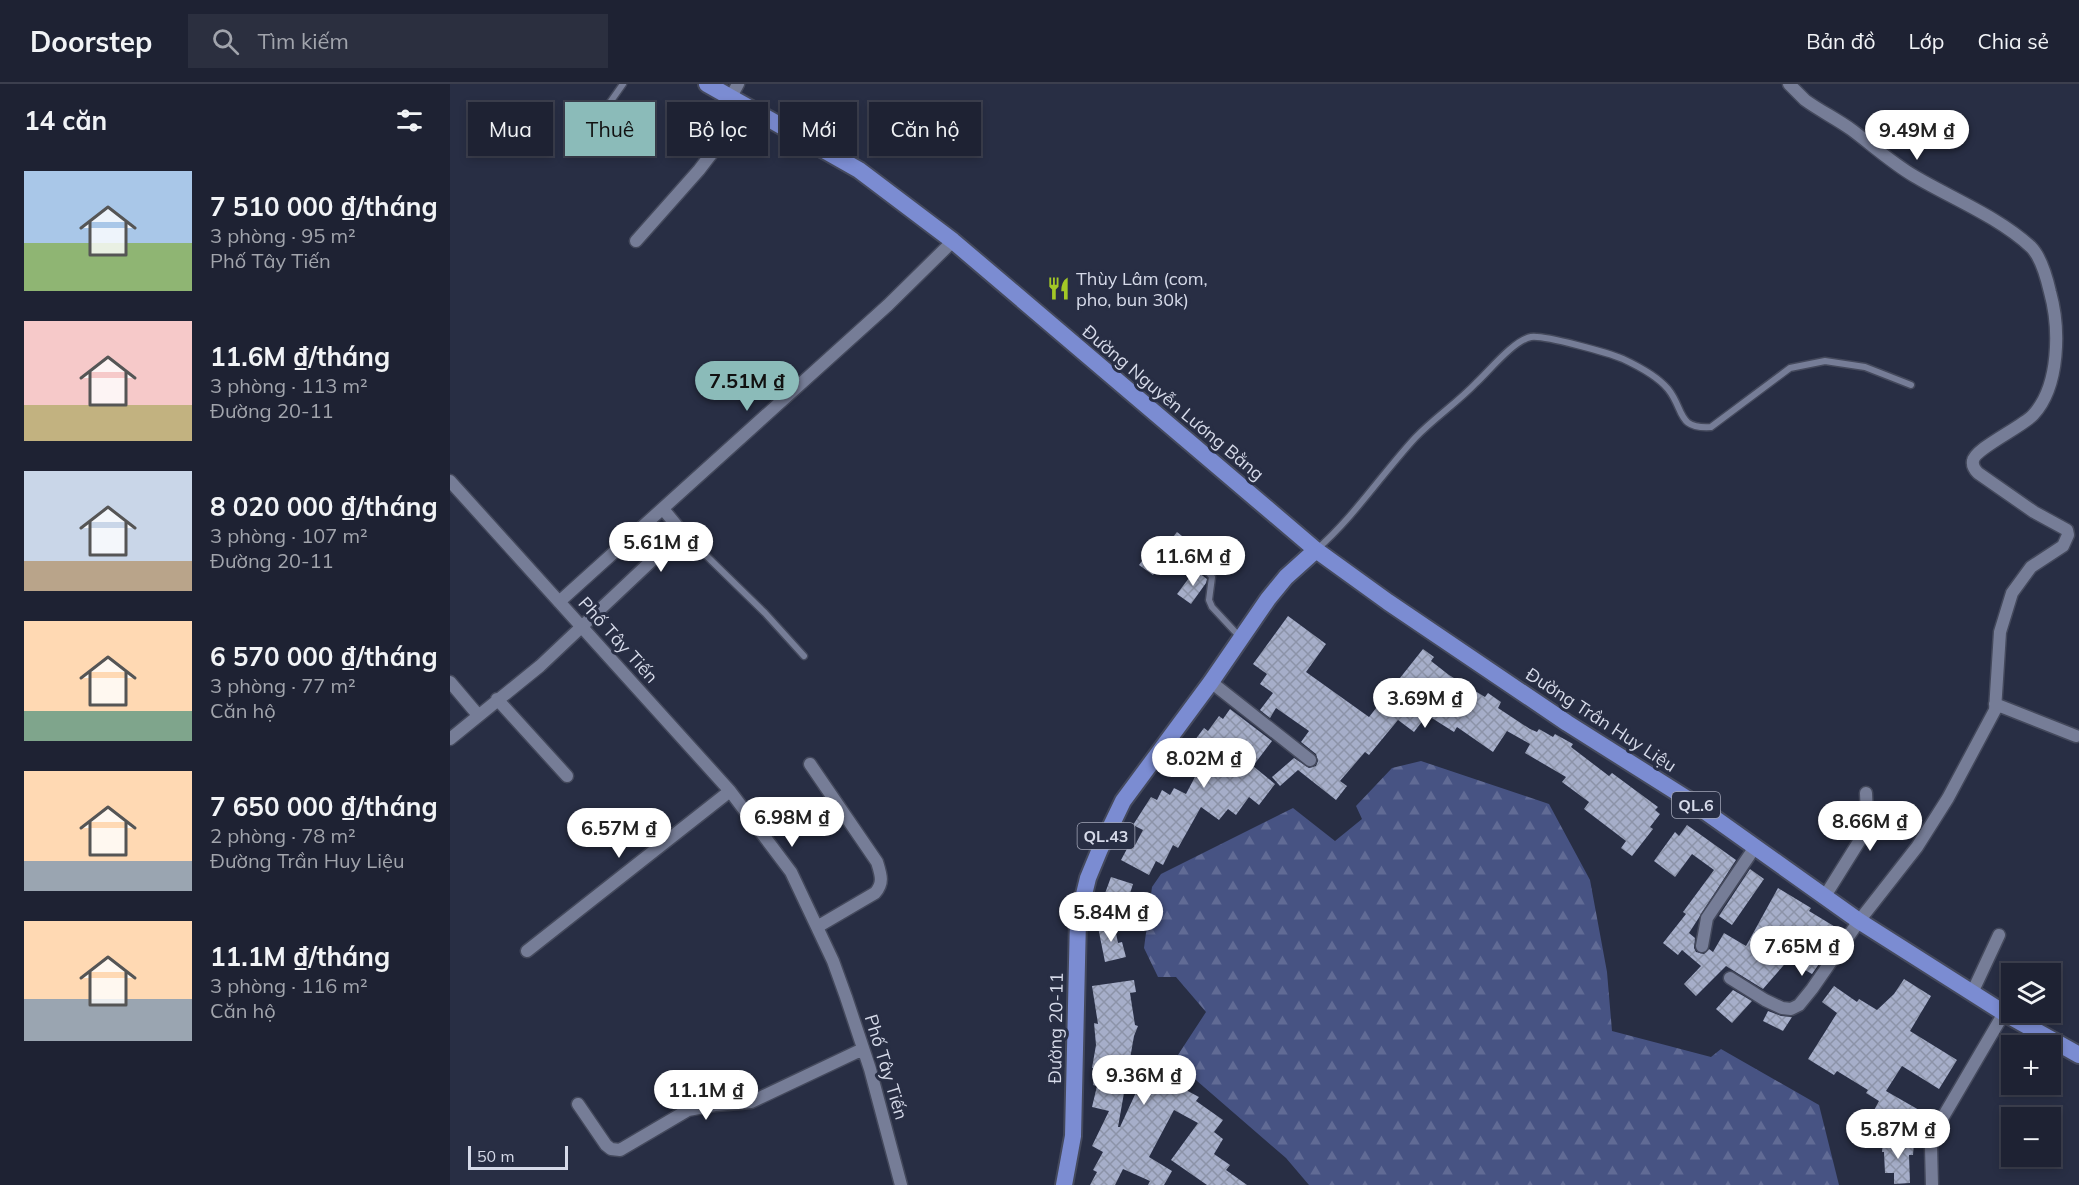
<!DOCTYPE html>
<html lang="vi">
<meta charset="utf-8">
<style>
:root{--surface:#1e2233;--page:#2b2f3f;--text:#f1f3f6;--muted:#a1a4ac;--line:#3c3f4e;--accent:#8bbbb9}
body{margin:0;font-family:Mulish,sans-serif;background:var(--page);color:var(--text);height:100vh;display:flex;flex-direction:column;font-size:22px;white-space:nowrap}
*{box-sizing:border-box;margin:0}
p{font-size:20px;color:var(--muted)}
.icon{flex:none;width:33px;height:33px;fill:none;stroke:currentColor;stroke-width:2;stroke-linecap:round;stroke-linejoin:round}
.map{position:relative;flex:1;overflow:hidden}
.side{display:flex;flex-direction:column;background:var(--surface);width:450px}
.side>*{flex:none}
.banner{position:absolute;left:18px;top:18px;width:570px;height:54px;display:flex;gap:12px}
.tools{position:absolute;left:1551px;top:879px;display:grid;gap:12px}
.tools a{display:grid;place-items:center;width:60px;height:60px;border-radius:0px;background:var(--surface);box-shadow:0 3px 9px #0003,0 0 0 2px var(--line);font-size:30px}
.scale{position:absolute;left:18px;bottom:15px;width:100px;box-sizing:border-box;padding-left:6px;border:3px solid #d6dae9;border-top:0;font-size:16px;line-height:21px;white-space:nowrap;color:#d6dae9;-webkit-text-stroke:4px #282e44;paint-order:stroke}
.price{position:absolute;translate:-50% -51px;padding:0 14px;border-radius:21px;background:#fff;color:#222;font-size:20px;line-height:39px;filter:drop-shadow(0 2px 3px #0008)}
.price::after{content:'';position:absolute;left:50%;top:36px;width:18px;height:14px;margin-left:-9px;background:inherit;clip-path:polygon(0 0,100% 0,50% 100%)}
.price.on{background:var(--accent);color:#111}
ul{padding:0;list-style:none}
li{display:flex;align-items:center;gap:18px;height:150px;padding:0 24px}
li span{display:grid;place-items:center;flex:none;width:168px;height:120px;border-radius:0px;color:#555}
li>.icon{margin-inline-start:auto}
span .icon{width:72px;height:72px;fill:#fffc;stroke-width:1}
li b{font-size:26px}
h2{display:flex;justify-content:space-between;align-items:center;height:72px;padding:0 24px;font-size:26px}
.chip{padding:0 21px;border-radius:0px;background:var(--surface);box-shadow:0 3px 9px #0003,0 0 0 2px var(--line);font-size:21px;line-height:54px}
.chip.on{background:var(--accent);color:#111}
header{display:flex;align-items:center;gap:36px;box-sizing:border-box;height:84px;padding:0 30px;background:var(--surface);border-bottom:2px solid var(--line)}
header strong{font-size:28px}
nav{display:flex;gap:33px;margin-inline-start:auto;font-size:21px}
.search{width:420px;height:54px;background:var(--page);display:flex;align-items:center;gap:15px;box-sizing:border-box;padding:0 21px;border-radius:0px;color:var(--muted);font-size:22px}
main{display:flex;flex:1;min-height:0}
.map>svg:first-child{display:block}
.forest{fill:url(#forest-firs)}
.building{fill:url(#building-cross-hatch)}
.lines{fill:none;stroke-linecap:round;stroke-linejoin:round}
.service-casing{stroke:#44495c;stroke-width:9}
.minor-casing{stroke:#44495c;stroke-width:15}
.trunk-casing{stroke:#44495c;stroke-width:20}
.service{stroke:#767d97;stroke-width:6}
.minor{stroke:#767d97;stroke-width:12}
.trunk{stroke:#7b8cd2;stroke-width:16}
.labels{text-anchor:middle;stroke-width:6;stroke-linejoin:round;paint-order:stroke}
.shield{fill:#282e44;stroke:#a2a6b8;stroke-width:1.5}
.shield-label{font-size:16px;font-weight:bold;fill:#d6dae9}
.poi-label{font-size:18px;fill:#d6dae9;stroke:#282e44;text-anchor:start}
.street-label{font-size:18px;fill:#d6dae9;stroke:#282e44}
</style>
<header>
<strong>Doorstep</strong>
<div class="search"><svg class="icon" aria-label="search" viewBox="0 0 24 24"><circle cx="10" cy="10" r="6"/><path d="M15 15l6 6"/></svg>Tìm kiếm</div>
<nav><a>Bản đồ</a><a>Lớp</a><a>Chia sẻ</a></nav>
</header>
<main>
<section class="side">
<h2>14 căn<svg class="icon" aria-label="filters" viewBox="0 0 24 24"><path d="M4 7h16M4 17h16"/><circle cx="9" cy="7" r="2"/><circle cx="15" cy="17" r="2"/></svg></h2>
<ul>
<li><span style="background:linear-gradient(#a9c7e8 60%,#8fb573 0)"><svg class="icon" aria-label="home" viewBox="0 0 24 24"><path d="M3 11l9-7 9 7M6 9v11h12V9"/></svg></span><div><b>7 510 000 ₫/tháng</b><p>3 phòng · 95 m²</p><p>Phố Tây Tiến</p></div></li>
<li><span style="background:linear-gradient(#f6c9c9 70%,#c2b280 0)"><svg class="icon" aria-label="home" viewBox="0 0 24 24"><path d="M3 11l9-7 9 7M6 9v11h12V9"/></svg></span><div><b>11.6M ₫/tháng</b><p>3 phòng · 113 m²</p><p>Đường 20-11</p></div></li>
<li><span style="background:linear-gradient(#c9d6e8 75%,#b9a48a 0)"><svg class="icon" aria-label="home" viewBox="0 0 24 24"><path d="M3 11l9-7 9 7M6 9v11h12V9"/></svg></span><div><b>8 020 000 ₫/tháng</b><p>3 phòng · 107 m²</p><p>Đường 20-11</p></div></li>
<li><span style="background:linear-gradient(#ffd9b3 75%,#7fa58c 0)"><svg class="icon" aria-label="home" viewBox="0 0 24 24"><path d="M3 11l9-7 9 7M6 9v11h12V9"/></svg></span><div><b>6 570 000 ₫/tháng</b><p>3 phòng · 77 m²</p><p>Căn hộ</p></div></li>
<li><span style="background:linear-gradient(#ffd9b3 75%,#9aa5b1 0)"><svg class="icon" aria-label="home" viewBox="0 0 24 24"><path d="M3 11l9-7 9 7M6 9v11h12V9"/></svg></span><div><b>7 650 000 ₫/tháng</b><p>2 phòng · 78 m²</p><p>Đường Trần Huy Liệu</p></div></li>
<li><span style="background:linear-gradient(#ffd9b3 65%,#9aa5b1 0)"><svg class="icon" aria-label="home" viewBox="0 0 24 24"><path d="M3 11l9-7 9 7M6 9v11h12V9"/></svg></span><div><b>11.1M ₫/tháng</b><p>3 phòng · 116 m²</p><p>Căn hộ</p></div></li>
</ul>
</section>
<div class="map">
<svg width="1629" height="1101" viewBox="0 0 1629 1101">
<defs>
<pattern id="forest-firs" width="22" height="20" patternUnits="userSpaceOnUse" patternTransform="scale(1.5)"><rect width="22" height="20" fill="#475383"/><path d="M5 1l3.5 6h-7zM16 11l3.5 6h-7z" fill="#616b95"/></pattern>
<pattern id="building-cross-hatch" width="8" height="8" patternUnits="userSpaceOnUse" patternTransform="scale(1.5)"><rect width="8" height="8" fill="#a6aec9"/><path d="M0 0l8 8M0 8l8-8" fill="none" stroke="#8c93a8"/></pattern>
</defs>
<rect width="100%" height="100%" fill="#282e44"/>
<path class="forest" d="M971 677 1099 720 1140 796 1157 888 1162 947 1261 973 1271 965 1369 1021 1389 1101H859L836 1074 724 977 756 928 726 893H708L694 864 702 803 711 790 843 724 885 757 912 735 906 722 942 684Z"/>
<path class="building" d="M727 448 747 464 741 471 734 469 719 458Z
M708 455 722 465 703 491 689 481Z
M745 486 757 495 756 499 741 520 727 510Z
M838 532 876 560 856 588 919 633 973 565 984 573 981 577 999 591 1035 613 1038 609 1051 618 1048 624 1080 645 1087 648 1089 645 1103 653 1105 650 1123 660 1121 663 1159 692 1162 689 1208 723 1205 726 1210 730 1200 743 1203 745 1182 772 1171 764 1176 757 1134 725 1139 718 1112 698 1116 693 1075 669 1080 660 1057 647 1043 668 1007 643 1004 648 977 631 964 648 948 636 919 671 915 668 890 697 897 702 886 716 848 686 830 702 822 693 844 674 859 684 866 682 868 677 866 670 851 658 859 647 826 624 820 634 810 626 823 609 810 600 817 590 803 580Z
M780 625 822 657 803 682 825 700 809 721 799 713 786 731 778 725 769 736 751 723 728 764 723 761 713 781 706 777 699 791 671 776 678 763 683 765 693 746 683 741 701 713 707 716 712 706 720 711 724 704 736 710 748 687 732 678 742 660 754 644 758 647 769 632 773 635Z
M1237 741 1286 776 1239 849 1245 854 1244 864 1246 868 1254 870 1259 865 1263 868 1274 849 1296 862 1328 804 1361 824 1359 827 1392 847 1362 890 1343 879 1348 869 1346 867 1313 905 1276 882 1246 912 1234 900 1251 882 1232 866 1228 871 1213 859 1236 830 1233 828 1264 786 1242 770 1225 793 1204 777 1225 748 1229 752Z
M1300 785 1314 795 1282 841 1269 832Z
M661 793 683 800 677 819 672 817 668 829 650 823Z
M664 839 668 859 672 858 676 873 655 878 648 843Z
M1454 895 1481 912 1460 947 1507 976 1489 1005 1452 982 1436 1007 1483 1034 1476 1050 1465 1047 1464 1054 1423 1028 1429 1017 1416 1009 1418 1006 1387 987 1384 991 1358 975 1387 929 1372 918 1384 902 1407 918 1409 915 1427 926 1444 910Z
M684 896 686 908 680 909 685 941 688 942 684 952 668 1043H670L695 989 722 1001 725 992 737 997 734 1005 749 1013 746 1017 773 1036 764 1048 773 1055 764 1070 780 1081 776 1086 797 1101H757L721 1076 748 1039 724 1026 699 1073 722 1087 714 1101H698L700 1097 673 1085 665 1101H640L647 1088 643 1086 653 1068 642 1062 659 1027 642 1023 647 1002 643 1001 645 985 642 984 646 961 644 939 648 940 642 902Z
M1283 906 1302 917 1282 939 1266 925Z
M1318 927 1331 932 1342 933 1333 947 1313 937Z
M1433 1056 1464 1059 1463 1071H1459L1460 1099 1444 1100V1089H1435L1434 1068H1432Z"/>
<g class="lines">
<defs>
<path id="service" d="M127 65 173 0
M232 448 315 529 354 572
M866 466C904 433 931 391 965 354 984 334 1007 319 1026 299 1039 287 1064 256 1081 253 1095 251 1159 269 1173 275 1188 282 1208 293 1218 305 1235 326 1226 345 1261 343L1340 284 1375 277 1415 283 1461 301
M736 474 758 488 762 493 759 516 762 523 789 552"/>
<path id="minor" d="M281 13 288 0
M186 157 249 86 298 22
M0 397 280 707 341 788 383 877 396 913 420 985 451 1101
M109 518 438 221 503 157
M0 598 28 631
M761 598 860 676
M47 615 117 692
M1545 620 1626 652
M0 655 90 582 232 448 213 425
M360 680 427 778C431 791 434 799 425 809L367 843
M1375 812 1415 748 1417 732 1416 709
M1252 862 1257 834 1305 763
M77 867 280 707
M1280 894 1315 916 1332 924 1341 925 1349 921 1362 905 1409 837 1467 763 1498 714 1545 626 1550 548 1562 509 1581 483 1613 462 1618 451 1617 446 1584 428 1528 389C1525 386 1522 382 1523 377 1524 365 1572 343 1583 331 1610 302 1610 244 1600 208 1597 195 1591 173 1581 163 1549 133 1501 114 1464 92 1442 79 1422 61 1402 46 1387 35 1370 27 1355 16 1350 11 1344 5 1339 0
M1522 909 1549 851
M128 1020 156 1061 161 1065 170 1066 238 1026 265 1021 301 1018 413 965
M1482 1101 1481 1063 1486 1045 1554 929"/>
<path id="trunk" d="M257 0 409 86 503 157 866 466 938 518 1117 639 1239 716 1409 837 1554 929 1629 971
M614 1101 623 1052 628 835 638 794 650 765 673 717 761 598 818 515 836 493 866 466"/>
</defs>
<use href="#service" class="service-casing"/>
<use href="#minor" class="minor-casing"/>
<use href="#trunk" class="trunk-casing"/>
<use href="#service" class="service"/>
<use href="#minor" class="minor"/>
<use href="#trunk" class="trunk"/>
</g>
<defs>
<symbol id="restaurant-bare" viewBox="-9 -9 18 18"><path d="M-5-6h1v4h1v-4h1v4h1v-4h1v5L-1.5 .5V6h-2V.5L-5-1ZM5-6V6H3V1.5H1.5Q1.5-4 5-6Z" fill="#a3c826" stroke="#282e44" stroke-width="2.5" paint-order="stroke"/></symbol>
</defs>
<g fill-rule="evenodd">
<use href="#restaurant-bare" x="592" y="188" width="33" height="33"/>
</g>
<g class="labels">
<g class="shield">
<rect x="1222" y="708" width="48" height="26" rx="4.5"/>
<rect x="627.5" y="739" width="57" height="26" rx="4.5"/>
</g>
<g class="shield-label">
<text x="1246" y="727">QL.6</text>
<text x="656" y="758">QL.43</text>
</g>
<g class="poi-label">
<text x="626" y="201">Thùy Lâm (com,<tspan x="626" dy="21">pho, bun 30k)</tspan></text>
</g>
<g class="street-label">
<text transform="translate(723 319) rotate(40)" y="6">Đường Nguyễn Lương Bằng</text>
<text transform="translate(168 556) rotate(48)" y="6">Phố Tây Tiến</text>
<text transform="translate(1151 636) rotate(33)" y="6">Đường Trần Huy Liệu</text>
<text transform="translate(606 944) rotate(-89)" y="6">Đường 20-11</text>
<text transform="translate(436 983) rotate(73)" y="6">Phố Tây Tiến</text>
</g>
</g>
</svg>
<div class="tools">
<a><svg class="icon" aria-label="layers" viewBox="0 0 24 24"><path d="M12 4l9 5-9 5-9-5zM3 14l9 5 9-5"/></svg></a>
<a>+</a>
<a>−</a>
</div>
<div class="scale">50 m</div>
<b class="price" style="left:1467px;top:77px">9.49M ₫</b>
<b class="price on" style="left:297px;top:328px">7.51M ₫</b>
<b class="price" style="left:211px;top:489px">5.61M ₫</b>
<b class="price" style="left:743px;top:503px">11.6M ₫</b>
<b class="price" style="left:975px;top:645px">3.69M ₫</b>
<b class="price" style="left:754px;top:705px">8.02M ₫</b>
<b class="price" style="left:342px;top:764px">6.98M ₫</b>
<b class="price" style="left:1420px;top:768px">8.66M ₫</b>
<b class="price" style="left:169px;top:775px">6.57M ₫</b>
<b class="price" style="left:661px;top:859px">5.84M ₫</b>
<b class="price" style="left:1352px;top:893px">7.65M ₫</b>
<b class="price" style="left:694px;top:1022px">9.36M ₫</b>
<b class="price" style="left:256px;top:1037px">11.1M ₫</b>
<b class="price" style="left:1448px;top:1076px">5.87M ₫</b>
<div class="banner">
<a class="chip">Mua</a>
<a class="chip on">Thuê</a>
<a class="chip">Bộ lọc</a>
<a class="chip">Mới</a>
<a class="chip">Căn hộ</a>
</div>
</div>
</main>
